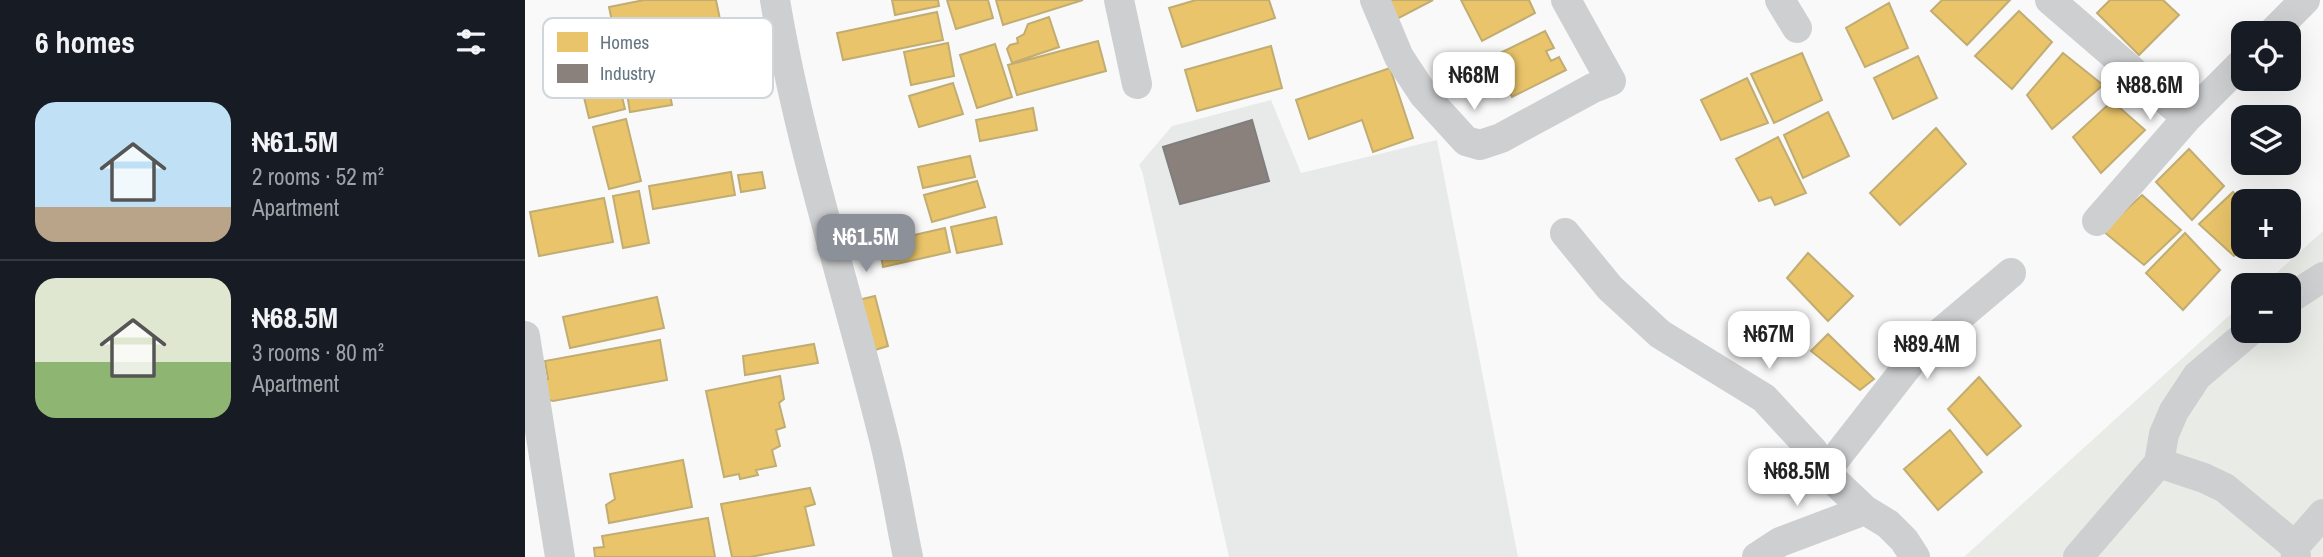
<!DOCTYPE html>
<meta charset="utf-8">
<style>
:root{--surface:#171b24;--page:#20242c;--text:#f1f3f6;--muted:#9ea1a6;--line:#363941;--accent:#8c9099}
body{margin:0;font-family:"Archivo Narrow",sans-serif;background:var(--page);color:var(--text);height:100vh;display:flex;flex-direction:column;font-size:26px;white-space:nowrap}
*{box-sizing:border-box;margin:0}
p{font-size:23px;color:var(--muted)}
.icon{flex:none;width:38px;height:38px;fill:none;stroke:currentColor;stroke-width:2;stroke-linecap:round;stroke-linejoin:round}
.map{position:relative;flex:1;overflow:hidden}
.sheet{display:flex;flex-direction:column;background:var(--surface);width:525px}
.sheet>*{flex:none}
.tools{position:absolute;left:1706px;top:21px;display:grid;gap:14px}
.tools a{display:grid;place-items:center;width:70px;height:70px;border-radius:14px;background:var(--surface);box-shadow:0 7px 28px #0002;font-size:35px}
.price{position:absolute;translate:-50% -60px;padding:0 16px;border-radius:14px;background:#fff;color:#222;font-size:23px;line-height:46px;filter:drop-shadow(0 2px 4px #0008)}
.price::after{content:'';position:absolute;left:50%;top:42px;width:21px;height:16px;margin-left:-10px;background:inherit;clip-path:polygon(0 0,100% 0,50% 100%)}
.price.active{background:var(--accent);color:#fff}
ul{padding:0;list-style:none}
li{display:flex;align-items:center;gap:21px;height:175px;padding:0 35px}
li+li{border-top:2px solid var(--line)}
li span{display:grid;place-items:center;flex:none;width:196px;height:140px;border-radius:21px;color:#555}
li>.icon{margin-inline-start:auto}
span .icon{width:84px;height:84px;fill:#fffc;stroke-width:1}
li b{font-size:30px}
h2{display:flex;justify-content:space-between;align-items:center;height:84px;padding:0 35px;font-size:30px}
main{display:flex;flex:1;min-height:0}
.map>svg:first-child{display:block}
.built{fill:#e8e9e9}
.green{fill:#e8ebe6}
.homes{fill:#e9c46a;stroke:#c1ad72;stroke-width:2}
.industry{fill:#8a817c;stroke:#7f7e7e;stroke-width:2}
.lines{fill:none;stroke-linecap:round;stroke-linejoin:round}
.minor{stroke:#cecfd0;stroke-width:30}
.key{fill:#fff;stroke:#d1d6da;stroke-width:2}
.key-label{font-size:19px;fill:#657683}
</style>
<main>
<section class="sheet">
<h2>6 homes<svg class="icon" aria-label="filters" viewBox="0 0 24 24"><path d="M4 7h16M4 17h16"/><circle cx="9" cy="7" r="2"/><circle cx="15" cy="17" r="2"/></svg></h2>
<ul>
<li><span style="background:linear-gradient(#bfe0f5 75%,#b9a48a 0)"><svg class="icon" aria-label="home" viewBox="0 0 24 24"><path d="M3 11l9-7 9 7M6 9v11h12V9"/></svg></span><div><b>₦61.5M</b><p>2 rooms · 52 m²</p><p>Apartment</p></div></li>
<li><span style="background:linear-gradient(#dfe7d0 60%,#8fb573 0)"><svg class="icon" aria-label="home" viewBox="0 0 24 24"><path d="M3 11l9-7 9 7M6 9v11h12V9"/></svg></span><div><b>₦68.5M</b><p>3 rooms · 80 m²</p><p>Apartment</p></div></li>
</ul>
</section>
<div class="map">
<svg width="1798" height="557" viewBox="0 0 1798 557">
<rect width="100%" height="100%" fill="#f9f9f9"/>
<path class="built" d="M746 100 776 173 912 140 993 557H704L617 171 614 165 647 126Z"/>
<path class="green" d="M1798 231V557H1439L1718 303V331H1764V285H1738Z"/>
<path class="homes" d="M119 0H191L198 34 94 55 84 7Z
M367 0H413L414 6 370 15Z
M422 0H463L468 18 431 29Z
M471 0H558L478 25Z
M671 0H744L750 18 657 47 644 8Z
M859 0H908L870 20Z
M936 0H1004L1010 13 957 41Z
M1417 0H1485L1442 45 1406 11Z
M1585 0H1638L1654 15 1614 55 1572 13Z
M1364 3 1383 48 1340 67 1321 28Z
M1494 11 1527 42 1487 89 1450 56Z
M412 12 418 40 318 60 312 33Z
M524 17 534 47 487 63 482 49 485 45 493 43 492 38 499 34 503 24Z
M1020 31 1029 48 1021 51 1026 61 1034 57 1041 70 987 97 967 57Z
M573 41 581 71 492 95 483 65Z
M423 43 429 76 386 85 379 52Z
M470 44 487 97 452 108 435 55Z
M746 46 757 88 672 111 660 70Z
M85 47 100 109 64 118 49 56Z
M1277 53 1297 100 1249 123 1226 74Z
M1538 53 1578 85 1527 129 1502 95Z
M1393 56 1412 98 1368 119 1349 78Z
M865 68 888 138 848 152 837 120 784 139 771 100Z
M141 75 147 105 105 112 100 82Z
M1222 78 1243 123 1196 140 1176 100Z
M428 83 438 114 394 127 384 96Z
M1587 101 1620 130 1576 173 1548 137Z
M508 108 512 130 455 141 451 120Z
M1303 112 1324 156 1278 178 1259 135Z
M101 119 116 181 84 189 68 127Z
M1411 128 1441 164 1375 225 1345 193Z
M1253 137 1281 193 1250 205 1246 197 1234 201 1211 159Z
M1664 149 1699 186 1667 220 1631 182Z
M445 156 450 177 398 188 393 167Z
M206 172 210 195 128 209 124 186Z
M237 172 240 188 216 192 213 175Z
M452 181 460 207 407 222 399 195Z
M114 191 124 243 98 248 88 196Z
M1708 192 1718 203 1719 247 1709 256 1674 224Z
M1617 195 1656 230 1619 265 1578 231Z
M79 198 88 242 14 256 5 212Z
M471 217 477 244 432 253 426 227Z
M420 228 425 252 358 267 354 243Z
M1660 233 1695 270 1658 310 1621 273Z
M1283 253 1328 296 1303 321 1262 278Z
M350 296 363 346 347 351 333 300Z
M132 297 139 328 45 348 38 317Z
M1303 334 1349 379 1335 390 1286 351Z
M135 340 142 380 28 401 17 398 13 380 23 379 20 361Z
M289 344 293 363 220 375 218 356Z
M255 376 259 399 254 403 260 427 251 430 255 446 247 450 251 466 231 470 233 475 215 479 214 474 199 477 181 391Z
M1454 377 1496 426 1462 455 1423 409Z
M1425 430 1457 472 1413 510 1379 469Z
M158 460 167 507 84 523 81 505 90 499 85 474Z
M285 488 290 504 280 507 289 545 225 557H207L196 504Z
M183 518 190 557H70L69 548 79 547 77 536Z"/>
<path class="industry" d="M727 120 744 181 655 204 638 147Z"/>
<g class="lines">
<path class="minor" d="M250 0C275 150 324 295 360 443 369 480 375 519 383 557
M594 0 612 84
M850 0 874 57 899 95 941 141 955 145 976 138 1068 88 1086 81 1041 0
M1255 0 1272 28
M1525 0 1662 118
M1747 33 1780 0
M1572 221 1662 118 1718 62
M1040 233 1085 288 1135 334 1239 398 1288 451 1300 472 1340 510 1363 524 1379 540 1390 557
M1764 299 1798 277
M0 336 35 557
M1634 463 1679 478 1700 488 1770 546 1771 557
M1300 472 1396 349 1486 273
M1770 546 1798 514
M1232 557 1255 542 1340 510
M1553 557 1634 463 1639 434 1649 411 1672 376 1725 331"/>
</g>
<rect x="18" y="18" width="230" height="80" rx="10" class="key"/>
<rect x="32" y="32" width="31" height="20" fill="#e9c46a"/>
<rect x="32" y="64" width="31" height="19" fill="#8a817c"/>
<g class="key-label">
<text x="75" y="49">Homes</text>
<text x="75" y="80">Industry</text>
</g>
</svg>
<div class="tools">
<a><svg class="icon" aria-label="locate" viewBox="0 0 24 24"><circle cx="12" cy="12" r="6"/><path d="M12 2v4M12 18v4M2 12h4M18 12h4"/></svg></a>
<a><svg class="icon" aria-label="layers" viewBox="0 0 24 24"><path d="M12 4l9 5-9 5-9-5zM3 14l9 5 9-5"/></svg></a>
<a>+</a>
<a>−</a>
</div>
<b class="price" style="left:949px;top:112px">₦68M</b>
<b class="price" style="left:1625px;top:122px">₦88.6M</b>
<b class="price active" style="left:341px;top:274px">₦61.5M</b>
<b class="price" style="left:1244px;top:371px">₦67M</b>
<b class="price" style="left:1402px;top:381px">₦89.4M</b>
<b class="price" style="left:1272px;top:508px">₦68.5M</b>
</div>
</main>
